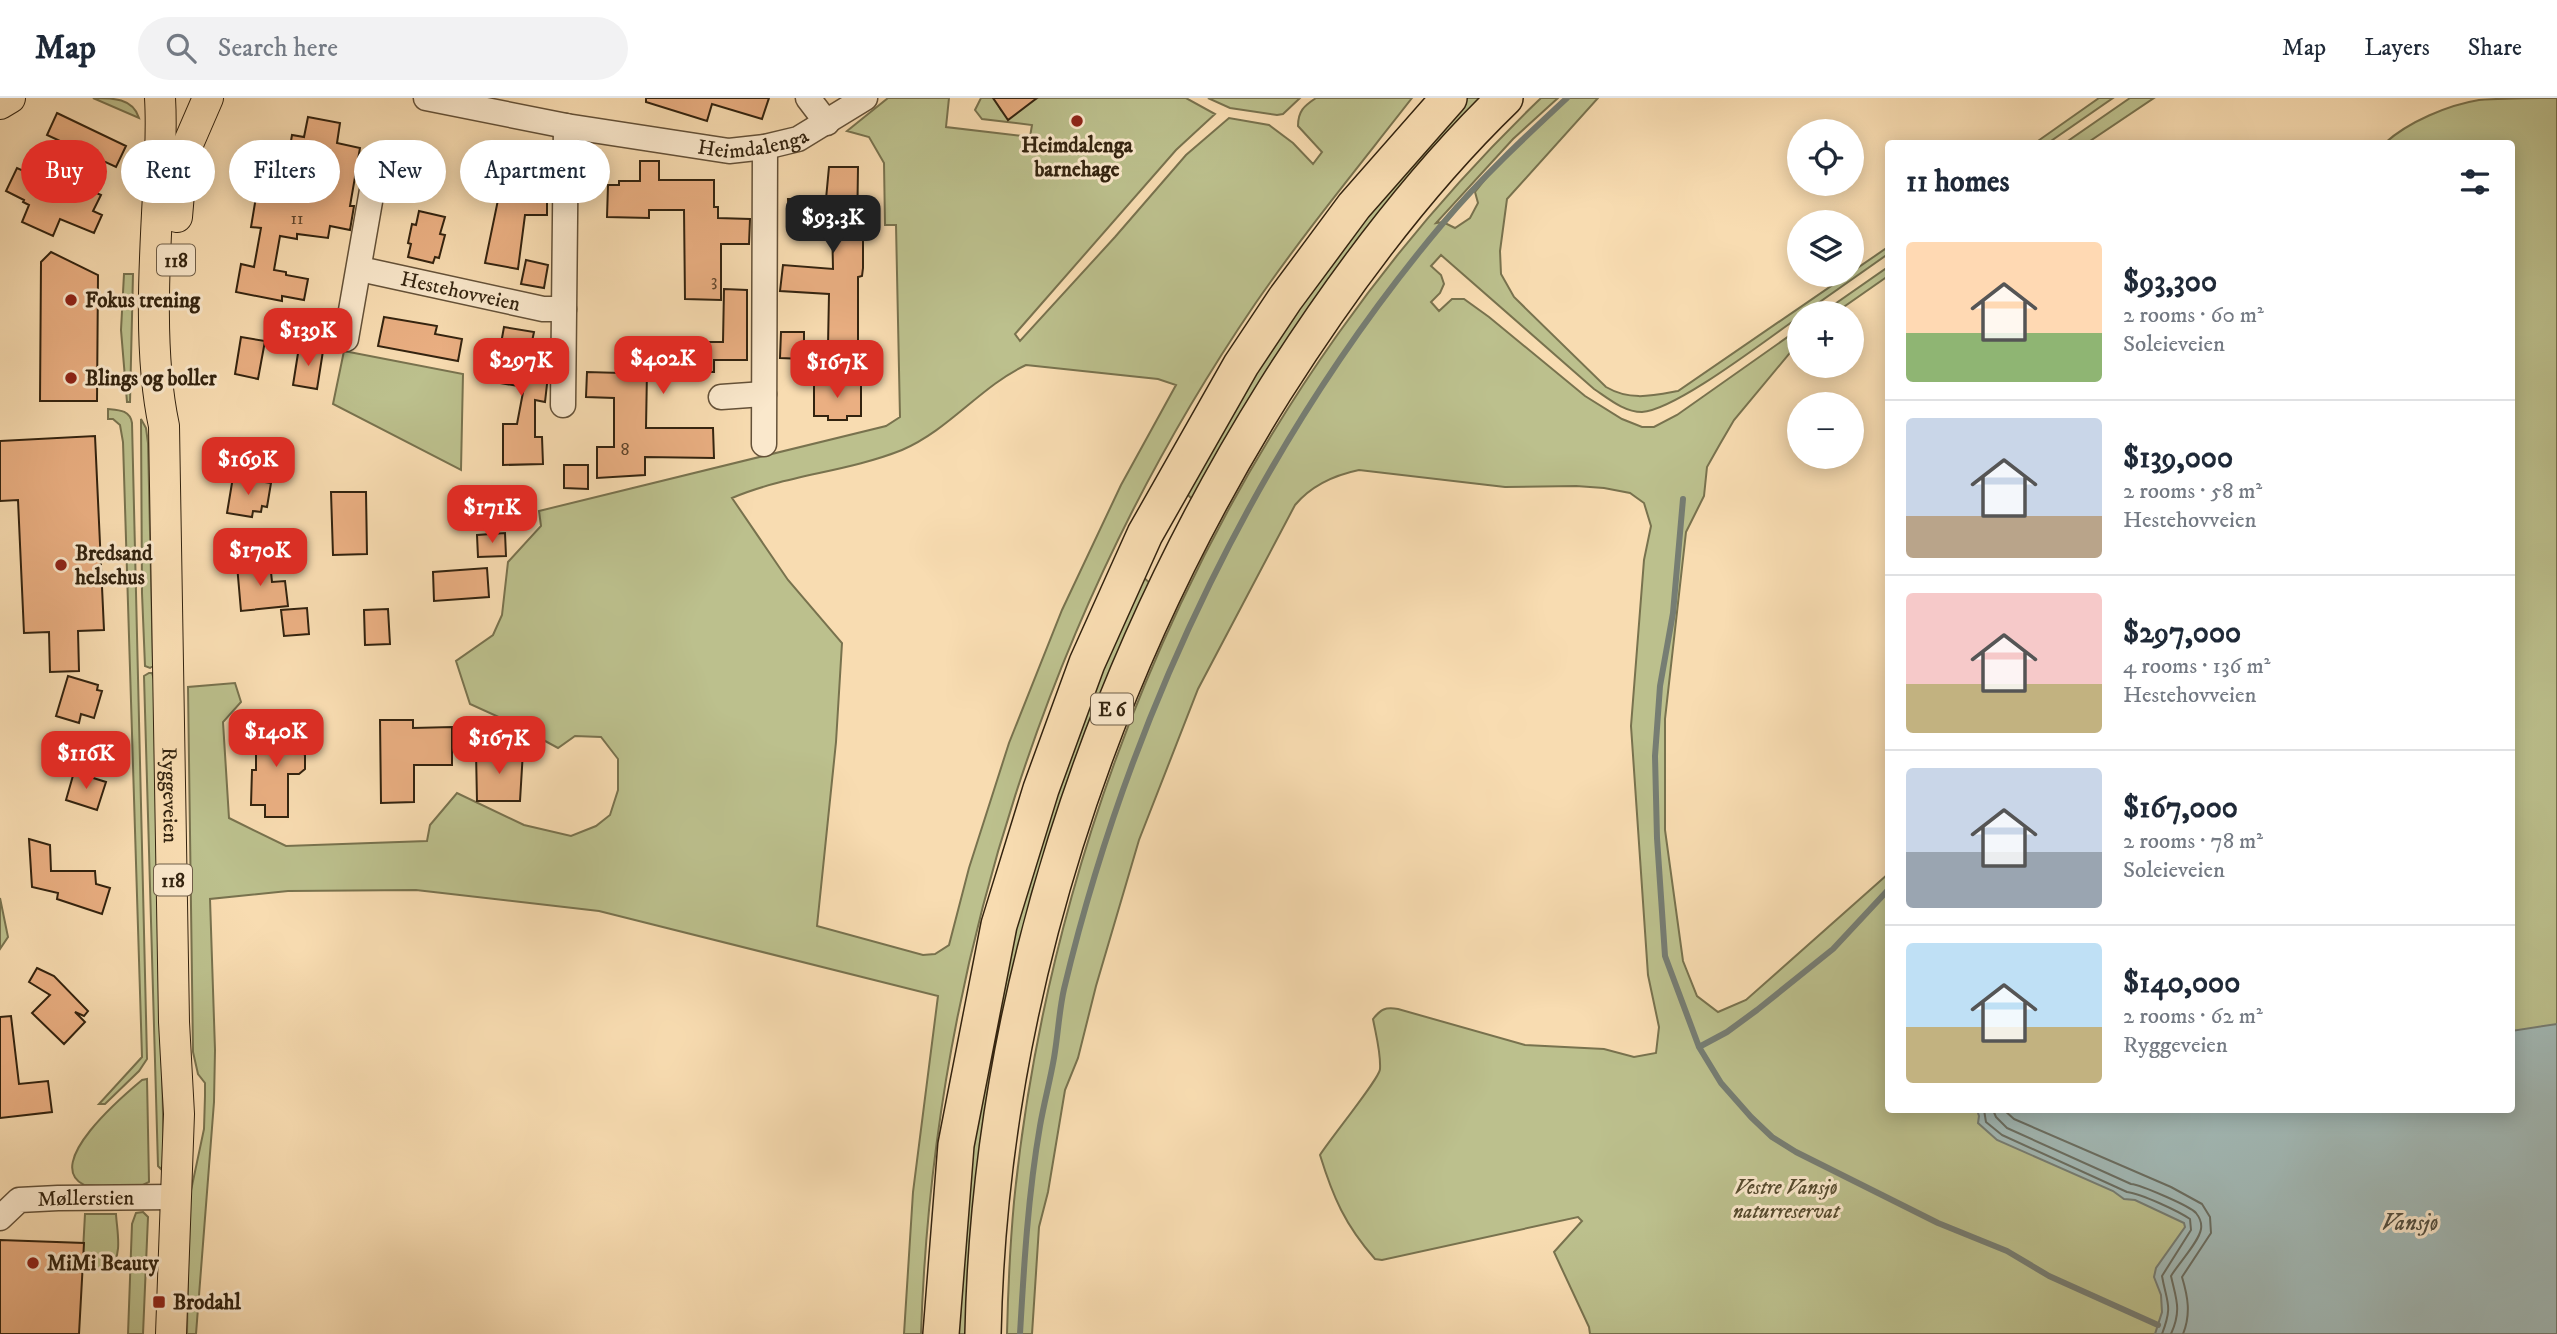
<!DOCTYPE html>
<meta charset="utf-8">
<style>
:root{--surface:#fff;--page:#f2f2f3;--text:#1f2937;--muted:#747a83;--line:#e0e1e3;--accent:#d93025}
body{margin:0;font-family:"IM FELL DW Pica",serif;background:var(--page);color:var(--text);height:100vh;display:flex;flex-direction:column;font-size:26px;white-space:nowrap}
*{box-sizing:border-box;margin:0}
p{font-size:23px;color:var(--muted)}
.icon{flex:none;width:38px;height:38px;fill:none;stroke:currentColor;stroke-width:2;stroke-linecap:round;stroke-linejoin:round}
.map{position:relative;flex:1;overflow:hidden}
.side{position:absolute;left:1885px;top:42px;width:630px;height:973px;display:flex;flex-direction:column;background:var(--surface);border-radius:7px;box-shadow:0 4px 18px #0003}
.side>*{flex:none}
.hud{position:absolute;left:21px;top:42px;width:665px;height:63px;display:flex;gap:14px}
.controls{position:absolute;left:1787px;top:21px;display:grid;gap:14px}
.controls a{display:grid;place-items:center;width:77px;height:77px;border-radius:50%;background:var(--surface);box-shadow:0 4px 18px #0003;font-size:35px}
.price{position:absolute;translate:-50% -60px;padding:0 16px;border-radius:14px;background:var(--accent);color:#fff;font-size:23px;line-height:46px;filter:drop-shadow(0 2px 4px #0008)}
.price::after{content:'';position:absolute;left:50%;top:42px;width:21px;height:16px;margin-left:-10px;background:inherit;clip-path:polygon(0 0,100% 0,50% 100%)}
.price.current{background:#222;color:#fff}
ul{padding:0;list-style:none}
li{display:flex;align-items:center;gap:21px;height:175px;padding:0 21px}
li+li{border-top:2px solid var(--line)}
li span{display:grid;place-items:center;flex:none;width:196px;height:140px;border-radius:7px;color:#555}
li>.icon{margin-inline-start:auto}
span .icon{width:84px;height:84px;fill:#fffc;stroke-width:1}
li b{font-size:30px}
h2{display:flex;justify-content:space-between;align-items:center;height:84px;padding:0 21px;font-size:30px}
.pill{padding:0 24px;border-radius:32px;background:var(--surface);box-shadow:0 4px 18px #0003;font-size:24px;line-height:63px}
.pill.current{background:var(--accent);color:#fff}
header{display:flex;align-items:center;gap:42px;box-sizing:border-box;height:98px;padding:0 35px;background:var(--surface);border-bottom:2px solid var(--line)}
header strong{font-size:33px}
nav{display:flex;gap:38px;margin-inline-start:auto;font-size:24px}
.search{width:490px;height:63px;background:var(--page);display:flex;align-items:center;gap:18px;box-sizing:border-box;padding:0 24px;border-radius:38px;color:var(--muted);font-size:26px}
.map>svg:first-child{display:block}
.green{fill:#bcc08d;stroke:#78724e;stroke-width:2;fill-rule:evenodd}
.water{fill:#a2b9b6;stroke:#767d73;stroke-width:2}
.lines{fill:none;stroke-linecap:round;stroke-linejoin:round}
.shore{stroke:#6a6e62;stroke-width:2}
.stream{stroke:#767d73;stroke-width:6}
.building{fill:#eaaf82;stroke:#33230f;stroke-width:2}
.minor-casing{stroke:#645138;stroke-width:27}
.major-casing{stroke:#33230f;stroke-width:32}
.highway-casing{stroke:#33230f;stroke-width:38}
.minor{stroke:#fae8cc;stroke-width:24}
.major{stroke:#f8dcb1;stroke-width:30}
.highway{stroke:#f8dcb1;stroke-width:35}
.poi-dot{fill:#8f2418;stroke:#fae8cc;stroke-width:2.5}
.labels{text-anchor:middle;stroke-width:6;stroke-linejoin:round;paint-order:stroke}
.number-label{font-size:18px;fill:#61462c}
.shield{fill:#fae8cc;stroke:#6f5e48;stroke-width:2}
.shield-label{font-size:19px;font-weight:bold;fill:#33230f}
.street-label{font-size:21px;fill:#33230f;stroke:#fae8cc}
.poi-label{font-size:21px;font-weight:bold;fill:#33230f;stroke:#fae8cc;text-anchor:start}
.park-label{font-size:21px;font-style:italic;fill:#554a2e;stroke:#fae8cc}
.water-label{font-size:23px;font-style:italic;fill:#545041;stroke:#fae8cc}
</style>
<header>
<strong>Map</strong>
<div class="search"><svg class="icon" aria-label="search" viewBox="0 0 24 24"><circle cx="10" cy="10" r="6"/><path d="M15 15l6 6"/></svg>Search here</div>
<nav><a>Map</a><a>Layers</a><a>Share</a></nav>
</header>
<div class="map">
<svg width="2557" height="1236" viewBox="0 0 2557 1236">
<rect width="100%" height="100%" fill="#f8dcb1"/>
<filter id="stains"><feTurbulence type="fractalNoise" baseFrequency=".00286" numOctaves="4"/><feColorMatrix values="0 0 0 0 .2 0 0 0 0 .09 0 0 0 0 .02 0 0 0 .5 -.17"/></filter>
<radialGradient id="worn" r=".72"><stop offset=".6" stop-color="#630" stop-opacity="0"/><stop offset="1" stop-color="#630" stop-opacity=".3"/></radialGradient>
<path class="green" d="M93 0C113 0 133 0 139 20Z
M888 0H949L946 29 1030 39 1032 27 982 21 975 12 981 0H995L1001 12 1037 0H1186L1215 16 1176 52 1015 236 1020 243 1115 139 1186 57 1229 20 1269 27 1293 45 1313 66 1322 54 1298 28C1298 13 1304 8 1316 0H1412C1359 68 1304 135 1255 206 1049 508 933 871 921 1236H904L913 1094 938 898 599 813 416 792 288 793 210 801 215 952 214 1004 196 1236H187L189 1102 204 1031 205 998V985L198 976 193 954 188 589 235 585 241 604 223 624 229 720 286 748 427 743 430 727 457 695 524 727 571 738 596 728 610 717 618 692V661L601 639 575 638 558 650 512 625 470 606 456 563 493 537 502 517 508 464 541 428 539 413 886 328 900 319 896 127H885L884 65 869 39 847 33ZM1026 267 1158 281 1176 287 1121 387 1062 512 1009 645 969 770 949 847 935 856 923 857 817 828 836 644 842 545 788 482 732 400C786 377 847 374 902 352 949 332 981 288 1026 267Z
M1208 0H1300L1283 16 1277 17 1230 10Z
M1467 0H1485L1194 400H1191L1185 394C1205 354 1228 317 1252 279 1316 180 1388 87 1467 0Z
M1541 0H1558L1513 41 1436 125 1443 124 1455 130 1470 120 1478 105 1475 94 1495 69 1568 0H1598L1507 101 1500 153 1501 176 1514 199 1606 289C1630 303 1651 298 1678 293L1888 149V156L1804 215H1799V219C1767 241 1676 312 1642 314 1624 314 1609 301 1594 291L1441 157 1431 168 1441 177 1444 186 1440 195 1431 204 1439 213 1452 201H1464L1489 219 1585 298 1622 321 1642 329H1654L1677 317 1799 231V244L1734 322 1720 346 1707 369 1704 398 1686 434 1665 621V732L1683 863 1697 898 1718 914 1746 902 1888 776V1012H2511V46L2385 45C2408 24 2448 7 2479 2 2504 0 2532 0 2557 0V1236H1590L1589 1229 1554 1154 1582 1123 1578 1119 1382 1162 1375 1161C1345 1127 1333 1099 1320 1057 1330 1041 1380 980 1380 971 1381 955 1376 937 1373 921 1381 911 1385 909 1398 911L1525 947 1604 951 1634 959 1656 955 1659 929 1648 877 1631 628 1644 462 1651 428 1644 405 1630 395 1604 390 1576 388 1505 389 1359 372C1335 377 1311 388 1295 407L1198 591 1139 742 1096 888 1078 960 1065 992 1048 1094 1039 1129 1032 1236H1007C1008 1192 1010 1148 1014 1104 1055 694 1242 286 1541 0Z
M2099 0H2113L2048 45H2035Z
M2130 0H2154L2087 45H2065Z
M1888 169V178L1835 215H1822Z
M124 176H133L130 304H127L121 232Z
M344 253 463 276 461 372 333 306Z
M108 311C119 312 130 312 132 325L147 961 139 973 105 1006H99L142 959 123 344 120 327 113 321H108Z
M141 321 146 330 148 345 153 568 150 570 145 568 142 495Z
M1143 479 1151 486 1111 576 969 1236H956L966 1095 1003 869 1073 639Z
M149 575H152L154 581 164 1065 161 1071 158 1068 144 578Z
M0 800 8 839 0 851Z
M147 981 149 1084 137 1090 84 1087C42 1066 124 997 142 982Z
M143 1114 148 1119 143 1236H128L132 1126 136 1115Z
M85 1116H116C117 1134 123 1156 110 1171H82Z"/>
<path class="water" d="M2557 926V1236H2155L2162 1214 2161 1197 2154 1179 2156 1170 2185 1129 2184 1125 2135 1102 2124 1101 2113 1093 1997 1042 1978 1025 1979 1018 1977 1012H2511V933Z"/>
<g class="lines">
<path class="shore" d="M1984 1012 1986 1024 2002 1037 2127 1094C2142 1096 2178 1113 2190 1121L2191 1132 2162 1178C2167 1206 2173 1207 2162 1236
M1993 1012 1996 1019 2007 1030 2131 1086C2141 1087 2190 1108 2196 1115 2200 1120 2202 1125 2201 1131 2199 1144 2178 1166 2171 1178 2176 1201 2182 1211 2171 1236
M2004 1012 2014 1021 2171 1089 2202 1106 2210 1119 2211 1135 2182 1179C2188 1199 2191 1216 2183 1236"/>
<path class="stream" d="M1683 401 1673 515 1660 588 1655 658 1657 740 1665 858 1699 949 1721 985 1751 1019 1772 1039 1796 1054 1938 1125 2007 1153 2049 1178 2158 1227
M1699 949 1727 934 1757 912 1833 851 1888 792
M1020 1236C1024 1167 1028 1097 1040 1028 1044 1005 1050 983 1054 960 1058 937 1059 913 1064 891 1130 615 1261 341 1444 124 1482 79 1524 40 1567 0"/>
</g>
<path class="building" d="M646 0H769L762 21 712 6 707 23 646 4Z
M993 0H1037L1008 22Z
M57 15 126 48 116 69 47 37Z
M308 19 340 25 337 45 360 50 350 108H354L350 132 330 128 328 140 297 136V141L280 138 274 172 286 174V177L308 181 304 202 282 198V203L236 194 241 166 254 169 261 130 251 129 256 99 283 103 292 56 289 55 292 37 304 39Z
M498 45 527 50 520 95H547V117H525L518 171 485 165 498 102 495 101 496 97 487 96 490 85 487 84Z
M640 63H659V82H714V109H718V120L750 121 749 146H721V202L685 201 684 112H649V120L607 119 608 87H619V83H640Z
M40 69 101 97 93 113 102 117 94 135 60 121 53 138 22 124 29 107 23 104 24 102 6 93 17 70 35 78Z
M829 69H858L857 138H863V170L862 178 858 179V248H828L829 196 780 193 783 167 833 171 832 123 789 124 788 101H826Z
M419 113 445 119 440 136 445 137 439 160 435 159 433 165 408 159 411 146 408 145 412 126 416 127Z
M51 154 98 177 97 303H40L41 164Z
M526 162 548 167 544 190 521 186Z
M724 191 747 192V262H714V274L647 273 646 330H713L714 360 645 359V377L597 380V349H614V300L586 299 587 274 621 275V252L673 254V244H723Z
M384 219 437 228 435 236 462 241 458 263 378 248Z
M504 229 534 234 526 272 548 277 545 304 535 302V339H542L543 366 503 367V326H517L524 289 494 284Z
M781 234H804V261L780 260Z
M241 239 265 243 258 281 235 276Z
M299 249 323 253 317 291 293 287Z
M814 283 848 284V287H861V318H847V322H828V318H814Z
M95 338 104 532 78 533 79 573 50 574 49 534 24 535 18 402 0 403V343Z
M564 367H588V391L564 390Z
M233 379 271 385 267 409 262 408 261 414 253 413 252 419 227 415Z
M331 394H366L367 456 333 457Z
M505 435 506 458 478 459 477 437Z
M270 464 272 484 285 483 288 508 241 513 237 467Z
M487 470 489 499 434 503 433 474Z
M307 510 309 536 284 538 281 512Z
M388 511 390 546 365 547 364 512Z
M68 578 98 587 97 592 102 593 94 620 81 616 79 625 56 618Z
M380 622H413V630L452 629V667H414V704L381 705Z
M269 624H295V650L305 657V671L299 676H288V719H265V707H251L252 672H256V644H269Z
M523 653 520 703H477L476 654Z
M74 674 106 684 97 712 66 702Z
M29 741 50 747 51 773H95L96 786 110 790 102 816 57 801 58 795 32 789Z
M37 870 54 878 88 913 84 918 75 914 85 924 64 946 32 915 50 897 29 884Z
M11 918 19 986 48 983 52 1014 0 1020V919Z
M0 1142 84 1145 79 1236H0Z"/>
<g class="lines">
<defs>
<g id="minor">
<path id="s1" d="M426 0 566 28 729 53 765 49 798 41 865 0"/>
<path d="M808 0 827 25"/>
<path id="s2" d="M360 171 543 211H564"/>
<path d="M346 241 372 92"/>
<path d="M721 299 764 296"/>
<path d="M563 307 566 28"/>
<path d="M764 346 765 49"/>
<path id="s3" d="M0 1120 19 1102 58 1100 177 1099"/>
</g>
<g id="major">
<path id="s4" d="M160 0C162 32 160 65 158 97 154 169 149 258 164 328L174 924 179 1016 171 1236"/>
<path d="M0 6 10 0"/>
<path d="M177 119 182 60 208 0"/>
</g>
<path id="highway" d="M941 1236 956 1047 999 827 1041 691 1087 565 1145 436 1241 267 1285 201 1354 108 1449 0
M983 1236C990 903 1099 573 1275 292 1341 188 1416 86 1505 0"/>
</defs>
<use href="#minor" class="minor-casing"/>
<use href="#major" class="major-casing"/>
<use href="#highway" class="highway-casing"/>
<use href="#minor" class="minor"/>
<use href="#major" class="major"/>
<use href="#highway" class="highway"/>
</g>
<g class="poi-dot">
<circle cx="1077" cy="23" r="7"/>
<circle cx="71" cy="202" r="7"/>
<circle cx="71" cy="280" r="7"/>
<circle cx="61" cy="467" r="7"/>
<circle cx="33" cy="1165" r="7"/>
<rect x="152" y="1197" width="14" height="14" rx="3.5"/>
</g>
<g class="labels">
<g class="number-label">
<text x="297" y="126">11</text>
<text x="714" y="188">3</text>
<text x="625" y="357">8</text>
</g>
<g class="shield">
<rect x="157" y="146.5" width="38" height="31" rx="5"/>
<rect x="1091" y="595.5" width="42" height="31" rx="5"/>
<rect x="154" y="766.5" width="38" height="31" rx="5"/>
</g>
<g class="shield-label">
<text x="176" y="169">118</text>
<text x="1112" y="618">E 6</text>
<text x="173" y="789">118</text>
</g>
<g class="street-label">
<text dy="7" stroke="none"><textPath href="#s1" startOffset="332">Heimdalenga</textPath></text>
<text dy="7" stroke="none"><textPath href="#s2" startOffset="103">Hestehovveien</textPath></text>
<text dy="7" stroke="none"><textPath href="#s4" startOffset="698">Ryggeveien</textPath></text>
<text dy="7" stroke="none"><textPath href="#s3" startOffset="93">Møllerstien</textPath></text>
</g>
<g class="poi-label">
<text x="1077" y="54" text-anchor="middle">Heimdalenga<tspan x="1077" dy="24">barnehage</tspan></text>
<text x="85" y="209">Fokus trening</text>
<text x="85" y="287">Blings og boller</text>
<text x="75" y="462">Bredsand<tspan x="75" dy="24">helsehus</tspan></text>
<text x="47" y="1172">MiMi Beauty</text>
<text x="173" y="1211">Brodahl</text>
</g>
<g class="park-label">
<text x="1786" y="1096">Vestre Vansjø<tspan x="1786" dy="24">naturreservat</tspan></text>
</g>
<g class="water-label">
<text x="2410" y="1132">Vansjø</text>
</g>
</g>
<rect width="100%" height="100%" filter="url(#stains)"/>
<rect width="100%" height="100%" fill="url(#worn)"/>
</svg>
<div class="controls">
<a><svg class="icon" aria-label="locate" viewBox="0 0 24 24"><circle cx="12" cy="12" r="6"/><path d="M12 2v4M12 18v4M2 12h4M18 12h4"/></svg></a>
<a><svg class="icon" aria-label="layers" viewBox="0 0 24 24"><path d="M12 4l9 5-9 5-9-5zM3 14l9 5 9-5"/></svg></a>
<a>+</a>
<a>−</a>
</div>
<b class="price current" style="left:833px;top:157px">$93.3K</b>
<b class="price" style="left:308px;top:270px">$139K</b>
<b class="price" style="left:663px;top:298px">$402K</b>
<b class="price" style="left:521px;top:300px">$297K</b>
<b class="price" style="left:837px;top:302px">$167K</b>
<b class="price" style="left:248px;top:399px">$169K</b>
<b class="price" style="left:492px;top:447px">$171K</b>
<b class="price" style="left:260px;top:490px">$170K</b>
<b class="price" style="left:276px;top:671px">$140K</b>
<b class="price" style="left:499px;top:678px">$167K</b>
<b class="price" style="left:86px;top:693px">$116K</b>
<div class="hud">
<a class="pill current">Buy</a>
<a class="pill">Rent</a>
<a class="pill">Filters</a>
<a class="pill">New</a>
<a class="pill">Apartment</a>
</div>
<section class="side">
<h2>11 homes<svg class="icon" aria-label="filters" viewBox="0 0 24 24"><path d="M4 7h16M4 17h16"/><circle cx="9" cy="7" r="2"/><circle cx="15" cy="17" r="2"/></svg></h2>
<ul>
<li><span style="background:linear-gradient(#ffd9b3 65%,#8fb573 0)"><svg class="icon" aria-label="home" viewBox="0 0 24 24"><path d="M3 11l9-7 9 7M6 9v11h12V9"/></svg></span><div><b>$93,300</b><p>2 rooms · 60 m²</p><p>Soleieveien</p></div></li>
<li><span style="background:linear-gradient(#c9d6e8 70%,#b9a48a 0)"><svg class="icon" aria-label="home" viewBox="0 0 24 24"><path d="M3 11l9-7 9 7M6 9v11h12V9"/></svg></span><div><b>$139,000</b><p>2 rooms · 58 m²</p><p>Hestehovveien</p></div></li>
<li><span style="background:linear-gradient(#f6c9c9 65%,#c2b280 0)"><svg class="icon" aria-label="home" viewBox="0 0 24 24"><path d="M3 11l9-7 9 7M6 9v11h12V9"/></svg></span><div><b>$297,000</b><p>4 rooms · 136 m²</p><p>Hestehovveien</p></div></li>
<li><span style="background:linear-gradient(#c9d6e8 60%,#9aa5b1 0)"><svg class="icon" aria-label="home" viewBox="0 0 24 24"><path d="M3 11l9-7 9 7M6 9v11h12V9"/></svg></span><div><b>$167,000</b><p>2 rooms · 78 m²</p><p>Soleieveien</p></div></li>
<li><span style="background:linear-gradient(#bfe0f5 60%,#c2b280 0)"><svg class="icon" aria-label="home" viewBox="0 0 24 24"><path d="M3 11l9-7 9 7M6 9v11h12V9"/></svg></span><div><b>$140,000</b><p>2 rooms · 62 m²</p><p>Ryggeveien</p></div></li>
</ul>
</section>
</div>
